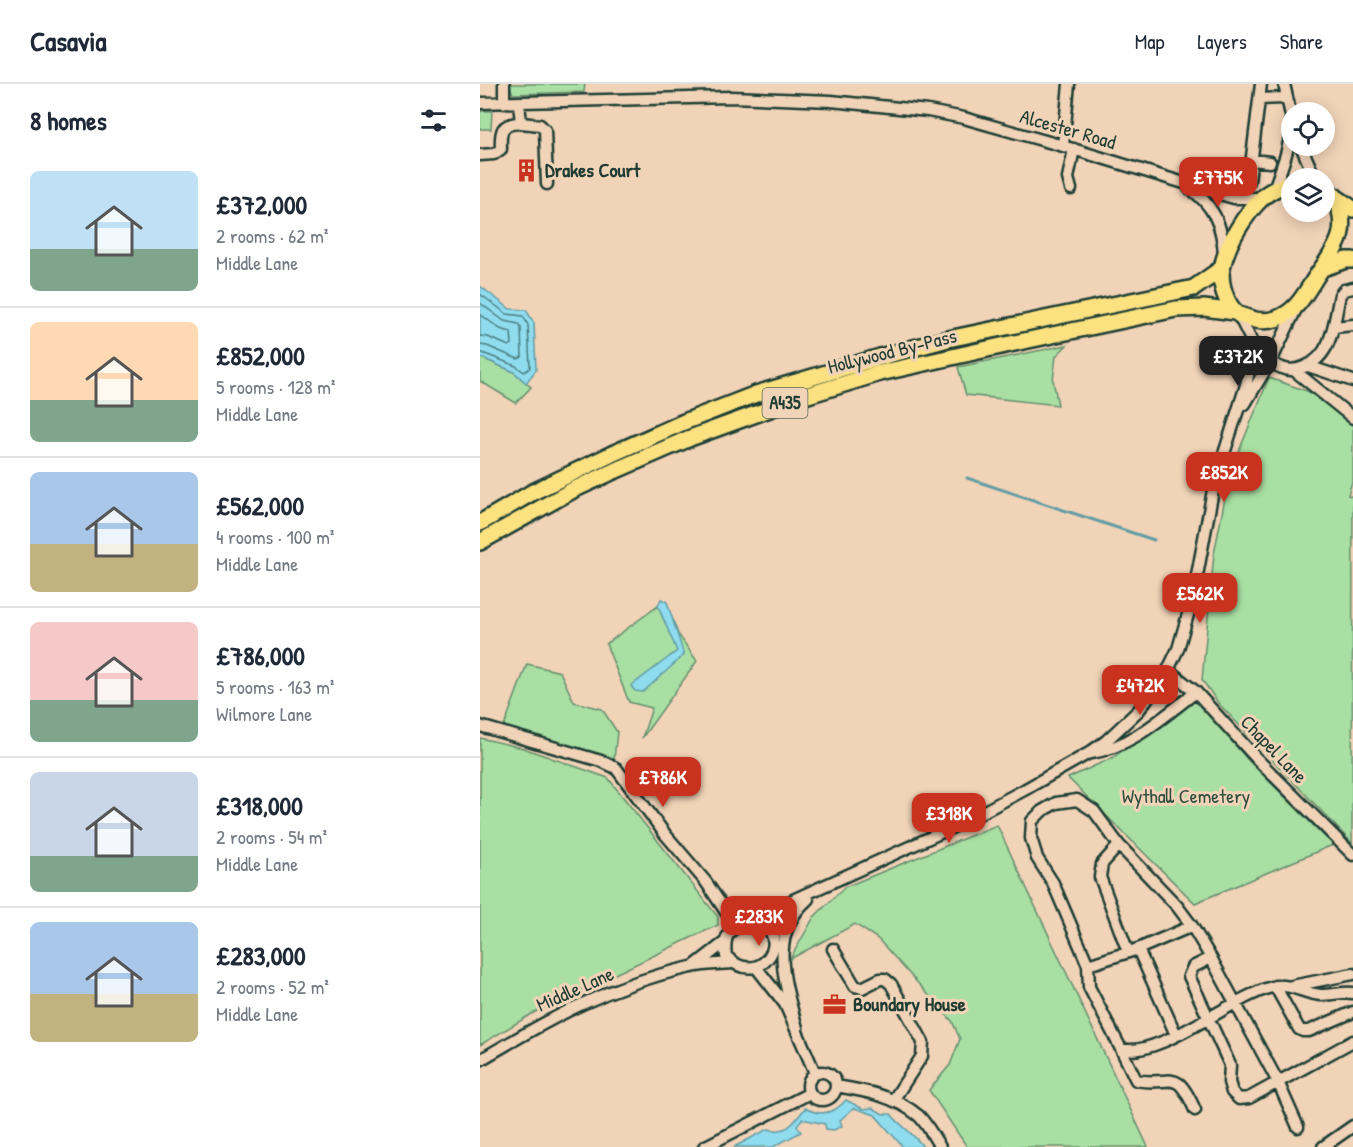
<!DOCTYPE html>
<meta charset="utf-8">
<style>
:root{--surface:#fff;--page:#f6f6f7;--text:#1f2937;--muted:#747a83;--line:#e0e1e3;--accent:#c8321e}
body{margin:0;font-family:"Patrick Hand",sans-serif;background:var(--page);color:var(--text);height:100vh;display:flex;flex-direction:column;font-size:22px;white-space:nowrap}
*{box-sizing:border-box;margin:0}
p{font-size:20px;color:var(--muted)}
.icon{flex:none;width:33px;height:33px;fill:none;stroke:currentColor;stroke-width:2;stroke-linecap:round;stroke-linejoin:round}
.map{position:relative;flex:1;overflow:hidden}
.side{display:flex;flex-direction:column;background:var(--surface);width:480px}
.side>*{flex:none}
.buttons{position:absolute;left:801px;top:18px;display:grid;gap:12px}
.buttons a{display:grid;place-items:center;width:54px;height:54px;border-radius:50%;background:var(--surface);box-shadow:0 3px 15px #0003;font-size:30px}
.price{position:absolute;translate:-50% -51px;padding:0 14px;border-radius:12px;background:var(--accent);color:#fff;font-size:20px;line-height:39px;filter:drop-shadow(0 2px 3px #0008)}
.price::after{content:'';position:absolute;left:50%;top:36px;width:18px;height:14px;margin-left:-9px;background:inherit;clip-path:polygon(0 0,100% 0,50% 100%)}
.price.selected{background:#222;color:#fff}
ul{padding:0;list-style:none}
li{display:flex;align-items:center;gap:18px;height:150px;padding:0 30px}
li+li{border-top:2px solid var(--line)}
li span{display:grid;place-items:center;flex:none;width:168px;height:120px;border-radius:9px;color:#555}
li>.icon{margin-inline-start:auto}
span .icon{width:72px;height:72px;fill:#fffc;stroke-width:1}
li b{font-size:26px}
h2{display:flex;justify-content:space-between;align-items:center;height:72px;padding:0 30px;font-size:26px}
header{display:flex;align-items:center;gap:36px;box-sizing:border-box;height:84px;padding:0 30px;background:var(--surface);border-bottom:2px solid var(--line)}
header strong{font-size:28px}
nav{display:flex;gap:33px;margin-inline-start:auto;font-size:21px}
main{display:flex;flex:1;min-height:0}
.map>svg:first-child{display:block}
.green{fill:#a9dfa3;stroke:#648e6c;stroke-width:1.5}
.water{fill:#8fdcef;stroke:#629ca4;stroke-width:1.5}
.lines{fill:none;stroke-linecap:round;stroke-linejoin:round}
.shore{stroke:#4c7d7f;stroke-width:1.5}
.stream{stroke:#629ca4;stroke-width:3}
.minor-casing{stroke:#1f3d34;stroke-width:15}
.highway-casing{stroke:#1f3d34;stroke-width:20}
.minor{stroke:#f1d3b7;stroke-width:10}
.highway{stroke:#fbe180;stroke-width:15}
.labels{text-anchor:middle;stroke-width:6;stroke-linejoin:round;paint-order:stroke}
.shield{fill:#f1d3b7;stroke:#5e6a5b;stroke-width:1.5}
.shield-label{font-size:18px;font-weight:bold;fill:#1f3d34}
.street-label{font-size:20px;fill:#1f3d34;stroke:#f1d3b7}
.poi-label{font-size:20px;font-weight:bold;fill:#1f3d34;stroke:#f1d3b7;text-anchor:start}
.park-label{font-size:20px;fill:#2d4d3f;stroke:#f1d3b7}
</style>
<header>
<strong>Casavia</strong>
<nav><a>Map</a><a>Layers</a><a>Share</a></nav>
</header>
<main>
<section class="side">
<h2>8 homes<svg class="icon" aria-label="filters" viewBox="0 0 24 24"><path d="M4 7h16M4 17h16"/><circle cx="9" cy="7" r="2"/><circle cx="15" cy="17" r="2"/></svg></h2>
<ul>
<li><span style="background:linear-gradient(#bfe0f5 65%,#7fa58c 0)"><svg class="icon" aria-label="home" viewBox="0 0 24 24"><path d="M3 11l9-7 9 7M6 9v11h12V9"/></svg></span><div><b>£372,000</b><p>2 rooms · 62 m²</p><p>Middle Lane</p></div></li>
<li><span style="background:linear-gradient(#ffd9b3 65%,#7fa58c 0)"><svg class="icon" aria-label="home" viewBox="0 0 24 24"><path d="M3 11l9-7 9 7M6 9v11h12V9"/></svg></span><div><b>£852,000</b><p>5 rooms · 128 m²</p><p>Middle Lane</p></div></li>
<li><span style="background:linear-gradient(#a9c7e8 60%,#c2b280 0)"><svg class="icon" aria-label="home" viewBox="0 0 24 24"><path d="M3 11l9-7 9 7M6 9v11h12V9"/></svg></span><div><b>£562,000</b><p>4 rooms · 100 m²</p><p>Middle Lane</p></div></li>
<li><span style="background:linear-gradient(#f6c9c9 65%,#7fa58c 0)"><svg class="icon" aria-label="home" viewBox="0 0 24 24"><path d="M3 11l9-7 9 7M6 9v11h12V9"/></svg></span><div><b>£786,000</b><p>5 rooms · 163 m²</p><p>Wilmore Lane</p></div></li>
<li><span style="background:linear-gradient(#c9d6e8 70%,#7fa58c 0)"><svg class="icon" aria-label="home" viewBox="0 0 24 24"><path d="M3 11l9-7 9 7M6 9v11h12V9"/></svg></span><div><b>£318,000</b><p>2 rooms · 54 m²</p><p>Middle Lane</p></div></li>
<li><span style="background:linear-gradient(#a9c7e8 60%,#c2b280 0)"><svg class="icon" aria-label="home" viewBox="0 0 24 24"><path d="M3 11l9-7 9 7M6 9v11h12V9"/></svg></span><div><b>£283,000</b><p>2 rooms · 52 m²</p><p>Middle Lane</p></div></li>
</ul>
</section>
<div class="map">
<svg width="873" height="1063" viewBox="0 0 873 1063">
<rect width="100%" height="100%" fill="#f1d3b7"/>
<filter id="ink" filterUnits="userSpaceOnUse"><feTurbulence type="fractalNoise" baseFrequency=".0167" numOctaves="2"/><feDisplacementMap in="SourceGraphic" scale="12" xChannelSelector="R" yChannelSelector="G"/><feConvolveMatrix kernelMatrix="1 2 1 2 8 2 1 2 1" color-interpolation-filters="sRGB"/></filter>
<g filter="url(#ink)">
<path class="green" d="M29 0H105L104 8 33 10Z
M0 27H12L11 45H0Z
M587 261 576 272 573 296 578 321 486 311 478 283Z
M0 273 34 288 51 303 36 319 0 297Z
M789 294 827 307 873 340V394L868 411 873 413 872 759 739 620 722 596 734 470 750 389Z
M178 522 184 536 191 531 198 550 217 577 162 654 172 624 149 618 126 560Z
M47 580 80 588 94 618 122 625 137 648 134 675 24 642Z
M717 615 767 675 847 755 855 760 715 819 588 694 632 674Z
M0 654 43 664 128 694 238 833V841L55 928 0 961Z
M517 741 668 1063H487L449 1006 470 981 480 955 472 937 398 855 375 840 310 875 334 833 365 803Z"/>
<path class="water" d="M0 202 30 225 46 226 54 239 56 286 46 299 34 288 0 273Z
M181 515 187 518 204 571 163 608 155 607 151 602 197 567 178 522Z
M366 1016 383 1025 393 1024 403 1030H411C421 1043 434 1049 443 1063H423L395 1031 374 1024 360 1036 362 1042 354 1046 346 1045 345 1040 322 1035 317 1041 321 1048 293 1063H254L288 1045C307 1050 314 1039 325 1024 341 1033 354 1030 366 1016Z"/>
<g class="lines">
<path class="shore" d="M0 210 27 230 43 232 48 241 50 284 44 288 36 282 0 268
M0 219 24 237 39 240 41 244 42 273 38 275 7 262 0 261
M0 230 20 245 31 248 32 260 29 262 8 253 0 252"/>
<path class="stream" d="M487 394 674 456"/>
<defs>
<path id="minor" d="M24 0V19
M804 0 812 36
M779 15 807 14
M0 19 251 13 351 17 448 27 484 34 583 62 740 110 754 114H783
M41 39 60 41 65 46 67 100
M583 62 589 0
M821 62 835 94
M0 71 14 70 21 65C20 47 21 39 41 39L39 19
M772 76 790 78
M769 97 781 0
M709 104C733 120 742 141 744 169
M591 105 588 94 594 65
M794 105C803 80 811 62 811 35
M854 243 873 241
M772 269C782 273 792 280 802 284 809 287 817 286 824 283 853 272 854 237 860 211L864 206 873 204
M828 282 873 297
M815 287 873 334
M765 320 794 271 817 223
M688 586 716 608 777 675 873 771
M0 642 121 677 136 684 185 750 226 798 256 843
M611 669C652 663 684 632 716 608
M639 761 622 780 620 793 648 868
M267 837 482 739 544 706 609 669 626 657 659 626 688 586 698 565 713 513 734 401 766 301 771 279 773 266 771 256 758 230
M267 837C271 838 277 838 281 840 313 856 278 906 246 872 243 851 249 846 267 837Z
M293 856 298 837 311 818
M353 865 375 902 382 904 400 895H405L411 900 443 958 442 972 414 1015
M658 865 696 951
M731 874 713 883 709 892 750 981 749 998 752 1008 759 1015 769 1014 873 957
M608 881 658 865 712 842
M213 883 244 859
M276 883 305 920 335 989
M795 902 819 945 823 947H829L873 928
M812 902 873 890
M317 944C305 899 287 851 328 815
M641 965 656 996C693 1003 695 981 715 1026
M0 976C71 934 128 901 211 883 224 880 239 880 252 879
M328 1002a14 14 0 1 1 28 0a14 14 0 1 1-28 0Z
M356 1002C386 1007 415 1012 439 1032 447 1040 454 1053 460 1063
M818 1043 798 998 731 874 712 842 697 822 639 761 614 727 597 716 576 719 562 727 552 737 551 754 557 774 573 799 608 881 609 903 641 965C678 975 752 913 792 903 809 898 824 910 841 911 852 911 862 908 873 909
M224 1063 330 1009
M843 1063 873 1042"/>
<path id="highway" d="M812 98C801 102 791 106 783 113 765 130 747 159 742 184 739 197 746 222 758 230 763 233 770 234 775 236 786 238 797 236 806 230 821 221 830 201 840 187 860 160 869 144 855 112
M844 105 873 125
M843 184 866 176H873
M0 439 53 408 132 370 204 338 276 310 400 273 468 255 714 204 741 185
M0 458 93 406 134 387 210 354 328 311 400 289 539 258 696 225 724 224 755 228"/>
</defs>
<use href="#minor" class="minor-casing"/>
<use href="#highway" class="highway-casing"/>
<use href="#minor" class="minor"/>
<use href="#highway" class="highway"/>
</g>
</g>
<defs>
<symbol id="building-bare" viewBox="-9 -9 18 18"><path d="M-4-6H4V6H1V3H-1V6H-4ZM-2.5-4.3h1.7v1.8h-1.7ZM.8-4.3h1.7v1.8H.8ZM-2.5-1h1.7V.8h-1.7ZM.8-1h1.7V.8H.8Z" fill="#c8321e" stroke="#f1d3b7" stroke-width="2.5" paint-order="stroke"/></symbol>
<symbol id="office-bare" viewBox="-9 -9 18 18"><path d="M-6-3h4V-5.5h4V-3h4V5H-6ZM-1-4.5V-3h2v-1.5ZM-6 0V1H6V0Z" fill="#c8321e" stroke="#f1d3b7" stroke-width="2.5" paint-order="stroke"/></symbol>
</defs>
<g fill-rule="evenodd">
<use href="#building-bare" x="30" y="70" width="33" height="33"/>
<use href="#office-bare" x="338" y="904" width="33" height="33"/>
</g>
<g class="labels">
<rect class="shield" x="282.5" y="304" width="45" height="30" rx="4.5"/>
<g class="shield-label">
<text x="305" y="325">A435</text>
</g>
<g class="street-label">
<text transform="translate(588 45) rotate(16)" y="7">Alcester Road</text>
<text transform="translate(412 267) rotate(-14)" y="7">Hollywood By-Pass</text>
<text transform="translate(794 665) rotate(46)" y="7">Chapel Lane</text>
<text transform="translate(95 905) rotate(-24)" y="7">Middle Lane</text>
</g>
<g class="poi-label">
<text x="65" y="93">Drakes Court</text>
<text x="373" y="927">Boundary House</text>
</g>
<g class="park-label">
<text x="706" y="719">Wythall Cemetery</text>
</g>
</g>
</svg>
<div class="buttons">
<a><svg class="icon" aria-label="locate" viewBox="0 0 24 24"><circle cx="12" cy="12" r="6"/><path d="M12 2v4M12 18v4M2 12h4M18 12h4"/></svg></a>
<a><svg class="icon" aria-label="layers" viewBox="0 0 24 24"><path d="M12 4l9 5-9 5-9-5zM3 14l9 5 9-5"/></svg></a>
</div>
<b class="price" style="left:738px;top:124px">£775K</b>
<b class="price selected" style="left:758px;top:303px">£372K</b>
<b class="price" style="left:744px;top:419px">£852K</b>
<b class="price" style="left:720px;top:540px">£562K</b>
<b class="price" style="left:660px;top:632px">£472K</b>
<b class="price" style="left:183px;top:724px">£786K</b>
<b class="price" style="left:469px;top:760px">£318K</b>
<b class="price" style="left:279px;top:863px">£283K</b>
</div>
</main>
